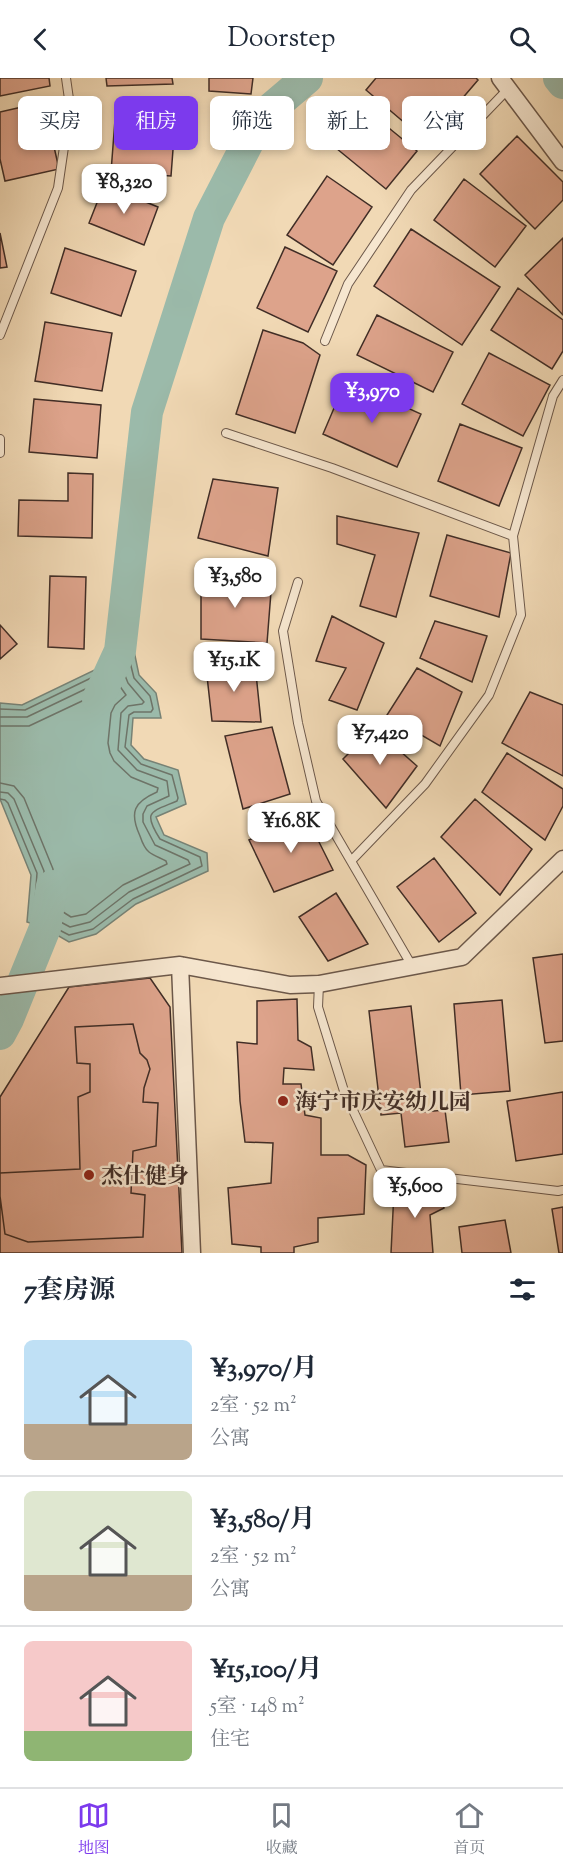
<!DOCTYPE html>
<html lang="zh">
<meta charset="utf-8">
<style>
:root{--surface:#fff;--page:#f6f6f7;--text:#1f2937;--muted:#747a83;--line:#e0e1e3;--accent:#7c3aed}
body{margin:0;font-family:"Sorts Mill Goudy","Noto Serif SC",serif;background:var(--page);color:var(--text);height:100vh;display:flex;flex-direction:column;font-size:22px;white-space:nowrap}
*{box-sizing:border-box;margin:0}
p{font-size:20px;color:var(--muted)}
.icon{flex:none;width:33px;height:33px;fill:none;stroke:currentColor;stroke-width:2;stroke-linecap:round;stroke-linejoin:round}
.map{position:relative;height:1175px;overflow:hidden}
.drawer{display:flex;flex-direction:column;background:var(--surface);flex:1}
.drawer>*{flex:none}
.guide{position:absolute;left:18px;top:18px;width:528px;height:54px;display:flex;gap:12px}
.price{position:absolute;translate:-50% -51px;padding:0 14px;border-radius:12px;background:#fff;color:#222;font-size:20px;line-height:39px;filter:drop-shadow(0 2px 3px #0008)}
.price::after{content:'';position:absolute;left:50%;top:36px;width:18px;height:14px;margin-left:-9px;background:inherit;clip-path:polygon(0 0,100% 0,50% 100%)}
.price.current{background:var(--accent);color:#fff}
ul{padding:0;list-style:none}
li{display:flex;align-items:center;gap:18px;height:150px;padding:0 24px}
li+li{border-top:2px solid var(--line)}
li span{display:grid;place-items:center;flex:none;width:168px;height:120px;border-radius:9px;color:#555}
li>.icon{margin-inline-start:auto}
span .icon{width:72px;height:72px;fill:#fffc;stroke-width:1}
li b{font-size:26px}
h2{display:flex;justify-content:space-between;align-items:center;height:72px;padding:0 24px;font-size:26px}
.tag{padding:0 21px;border-radius:9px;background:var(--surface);box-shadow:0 3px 9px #0003;font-size:21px;line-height:54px}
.tag.current{background:var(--accent);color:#fff}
header{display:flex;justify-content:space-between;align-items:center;height:78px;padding:0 24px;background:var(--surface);font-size:27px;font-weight:600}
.tab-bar{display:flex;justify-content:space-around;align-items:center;height:84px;border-top:2px solid var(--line);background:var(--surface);font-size:16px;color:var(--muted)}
.tab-bar a{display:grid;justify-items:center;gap:3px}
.tab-bar .current{color:var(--accent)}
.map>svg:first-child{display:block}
.water{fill:#9bbaaa;stroke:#778275;stroke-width:1.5}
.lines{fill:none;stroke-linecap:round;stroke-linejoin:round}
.shore{stroke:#6e7468;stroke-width:1.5}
.river{stroke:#9bbaaa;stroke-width:32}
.building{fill:#dda38b;stroke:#402d26;stroke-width:1.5}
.service-casing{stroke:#6c584a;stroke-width:10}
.minor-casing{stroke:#6c584a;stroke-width:19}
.service{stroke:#f6e6cf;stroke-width:8}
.minor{stroke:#f6e6cf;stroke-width:16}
.poi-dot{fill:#8f2418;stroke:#f6e6cf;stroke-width:2}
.labels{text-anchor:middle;stroke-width:5;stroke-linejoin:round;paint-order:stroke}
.poi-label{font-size:22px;font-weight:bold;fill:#402d26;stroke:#f6e6cf;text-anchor:start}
</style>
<header><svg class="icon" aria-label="back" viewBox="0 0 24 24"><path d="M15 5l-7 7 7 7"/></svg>Doorstep<svg class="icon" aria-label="search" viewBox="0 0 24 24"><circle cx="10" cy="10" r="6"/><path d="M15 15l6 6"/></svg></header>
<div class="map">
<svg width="563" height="1175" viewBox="0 0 563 1175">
<rect width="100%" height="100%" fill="#f1d9b5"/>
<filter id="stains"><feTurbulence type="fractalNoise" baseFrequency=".00333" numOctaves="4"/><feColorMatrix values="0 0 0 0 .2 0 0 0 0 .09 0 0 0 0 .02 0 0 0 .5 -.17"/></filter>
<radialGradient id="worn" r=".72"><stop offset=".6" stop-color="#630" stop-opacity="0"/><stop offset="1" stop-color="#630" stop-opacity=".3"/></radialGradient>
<path class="water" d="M134 573 139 597 156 615 161 640H133L131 667 144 681 178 692 186 726 156 739 164 757 207 775 208 793 136 826 96 856 69 864 45 850 27 844 31 797 0 721V625L22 627Z"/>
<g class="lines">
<path class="shore" d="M0 631 25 632 126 583 130 584 134 600 150 618 153 631 151 634H134L129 637 125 669 141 686 172 697 178 720 177 723C151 734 142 733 160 761L200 779 202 788 133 821 93 851 69 857 34 839 37 795 8 725 5 722 0 721
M0 639H27L121 594 124 595 128 605 144 624 142 626 128 628 121 635 118 672 137 692 167 703 169 718 147 728 143 736V744L155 767 188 782 190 786 129 814 90 844 70 849 42 834 44 793 14 721 8 715 0 714
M0 648H29L116 607H119L126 617 115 627 111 635 108 665 110 675 114 683 131 699 158 710 157 714C134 724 129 734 140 758 142 764 144 770 149 774 154 778 161 780 166 783L167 786 123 807 86 836 71 839 52 827 53 791 24 720 14 708 0 705"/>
<path class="river" d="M559 0 563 5
M98 621 120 573 147 334 209 140 261 39 307 0
M0 956 8 941 45 850 52 808"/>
</g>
<path class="building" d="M0 0H49L50 8 0 18Z
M106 0H172L173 6 107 8Z
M209 0H253L251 16 209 13Z
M376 0H476L478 2 426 63 366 12Z
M44 24 59 91 5 103 0 81V34Z
M362 28 417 73 386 111 331 66Z
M116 29 176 32 171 98 111 94Z
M517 58 563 104V122L535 151 480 96Z
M327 98 372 129 333 187 287 157Z
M464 101 526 148 495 189 434 142Z
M104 107 158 129 144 167 89 145Z
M411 151 500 209 462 267 374 208Z
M0 155 7 189 0 190Z
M563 160V237L525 197Z
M285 169 337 193 308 254 257 230Z
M65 170 136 193 121 238 51 215Z
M518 210 563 242V273L552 291 491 252Z
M377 237 453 274 433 314 357 277Z
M45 244 112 255 102 313 35 303Z
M263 252 303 265 320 277 295 355 236 336Z
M489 275 550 307 523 358 462 326Z
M346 302 421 336 397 389 323 356Z
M34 321 101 327 97 380 29 374Z
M460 346 522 370 499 428 438 403Z
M68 395 93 396 92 460 18 458 19 422 68 423Z
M213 401 278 410 268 478 198 460Z
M337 438 419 455 396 539 360 528 375 477 337 466Z
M447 457 511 475 499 539 430 518Z
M50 498 86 499 84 571 48 569Z
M201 498 272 501 267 565 201 561Z
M332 538 384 565 357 632 329 622 346 590 316 583Z
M435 543 487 558 472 604 420 580Z
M0 547 17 566 0 581Z
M255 586 261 644 212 643 206 589Z
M417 590 462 614 440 668 387 637Z
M530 614 563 627V698L502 665Z
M272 649 290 716 243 731 225 658Z
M374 650 417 688 386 730 343 681Z
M507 675 563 711V728L545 762 482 714Z
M475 721 532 771 500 817 441 759Z
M306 738 333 792 274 814 249 762Z
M434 780 476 835 439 864 397 809Z
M336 815 368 866 328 883 299 839Z
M563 876V963L545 965 533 880Z
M150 900 170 929 182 1175H0V1019L69 909Z
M297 921 298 962 311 969 314 992 284 990 283 1006H301L305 1037 321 1040V1077H348L366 1087 364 1136 318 1140V1164L294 1169V1175H261V1169L232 1166 228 1110 271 1105 273 1065 245 1064 240 1023 237 964 257 966V923Z
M502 922 510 1013 461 1017 454 926Z
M411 928 423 1034 445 1032 449 1064 405 1069 401 1035 381 1037 369 933Z
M133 946 140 975 147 982 150 991 144 1010 143 1024 158 1025 156 1068 133 1073 131 1115 145 1117 143 1159 28 1164 5 1156 0 1118V1095L80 1091 78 1019 90 1014V986L77 985 75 949Z
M563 1014V1076L516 1083 507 1023Z
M441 1106 444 1130 430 1137 433 1175H391L394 1113Z
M563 1129V1175H559L552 1131Z
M505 1142 511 1175H462L459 1149Z"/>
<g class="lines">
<defs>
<path id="service" d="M0 257 58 110 70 28 66 0
M325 263 348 206 411 112 508 11
M226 355 332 390 513 458 521 537 489 617 425 706 351 783
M0 361V375
M513 458 553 318 563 302
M298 504 283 553 298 645 316 723 412 888
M319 906 318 929 344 1013 381 1092 558 1113 563 1112"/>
<path id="minor" d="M500 0 563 84
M180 887 192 1175
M0 908 180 887 290 907 319 906 462 879 563 781"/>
</defs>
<use href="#service" class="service-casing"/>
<use href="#minor" class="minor-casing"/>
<use href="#service" class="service"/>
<use href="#minor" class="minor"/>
</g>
<g class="poi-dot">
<circle cx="283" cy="1023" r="6"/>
<circle cx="89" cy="1097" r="6"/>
</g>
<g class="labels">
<g class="poi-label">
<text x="295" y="1031">海宁市庆安幼儿园</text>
<text x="101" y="1105">杰仕健身</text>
</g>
</g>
<rect width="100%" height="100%" filter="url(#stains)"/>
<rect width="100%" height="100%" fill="url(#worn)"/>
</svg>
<b class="price" style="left:124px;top:137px">¥8,320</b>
<b class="price current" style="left:372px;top:346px">¥3,970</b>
<b class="price" style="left:235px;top:531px">¥3,580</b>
<b class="price" style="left:234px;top:615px">¥15.1K</b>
<b class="price" style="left:380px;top:688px">¥7,420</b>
<b class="price" style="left:291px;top:776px">¥16.8K</b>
<b class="price" style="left:415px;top:1141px">¥5,600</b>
<div class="guide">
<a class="tag">买房</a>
<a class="tag current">租房</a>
<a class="tag">筛选</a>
<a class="tag">新上</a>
<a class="tag">公寓</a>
</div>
</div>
<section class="drawer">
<h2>7套房源<svg class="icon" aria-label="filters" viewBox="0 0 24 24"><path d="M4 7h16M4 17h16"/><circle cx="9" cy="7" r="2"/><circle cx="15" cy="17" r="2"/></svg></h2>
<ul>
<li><span style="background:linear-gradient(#bfe0f5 70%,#b9a48a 0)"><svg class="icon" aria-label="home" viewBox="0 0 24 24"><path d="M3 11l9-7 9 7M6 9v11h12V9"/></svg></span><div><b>¥3,970/月</b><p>2室 · 52 m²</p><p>公寓</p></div></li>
<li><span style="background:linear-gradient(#dfe7d0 70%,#b9a48a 0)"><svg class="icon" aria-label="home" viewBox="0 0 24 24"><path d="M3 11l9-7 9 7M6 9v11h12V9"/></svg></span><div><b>¥3,580/月</b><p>2室 · 52 m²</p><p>公寓</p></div></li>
<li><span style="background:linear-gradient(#f6c9c9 75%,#8fb573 0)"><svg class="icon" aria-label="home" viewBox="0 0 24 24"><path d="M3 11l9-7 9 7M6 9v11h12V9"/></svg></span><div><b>¥15,100/月</b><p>5室 · 148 m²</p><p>住宅</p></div></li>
</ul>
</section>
<nav class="tab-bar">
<a class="current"><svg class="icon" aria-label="map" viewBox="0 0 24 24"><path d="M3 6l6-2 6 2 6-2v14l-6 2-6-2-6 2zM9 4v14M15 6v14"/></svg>地图</a>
<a><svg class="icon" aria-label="saved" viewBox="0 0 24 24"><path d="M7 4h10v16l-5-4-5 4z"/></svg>收藏</a>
<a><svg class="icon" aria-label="home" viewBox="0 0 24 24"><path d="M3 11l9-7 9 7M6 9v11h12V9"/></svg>首页</a>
</nav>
